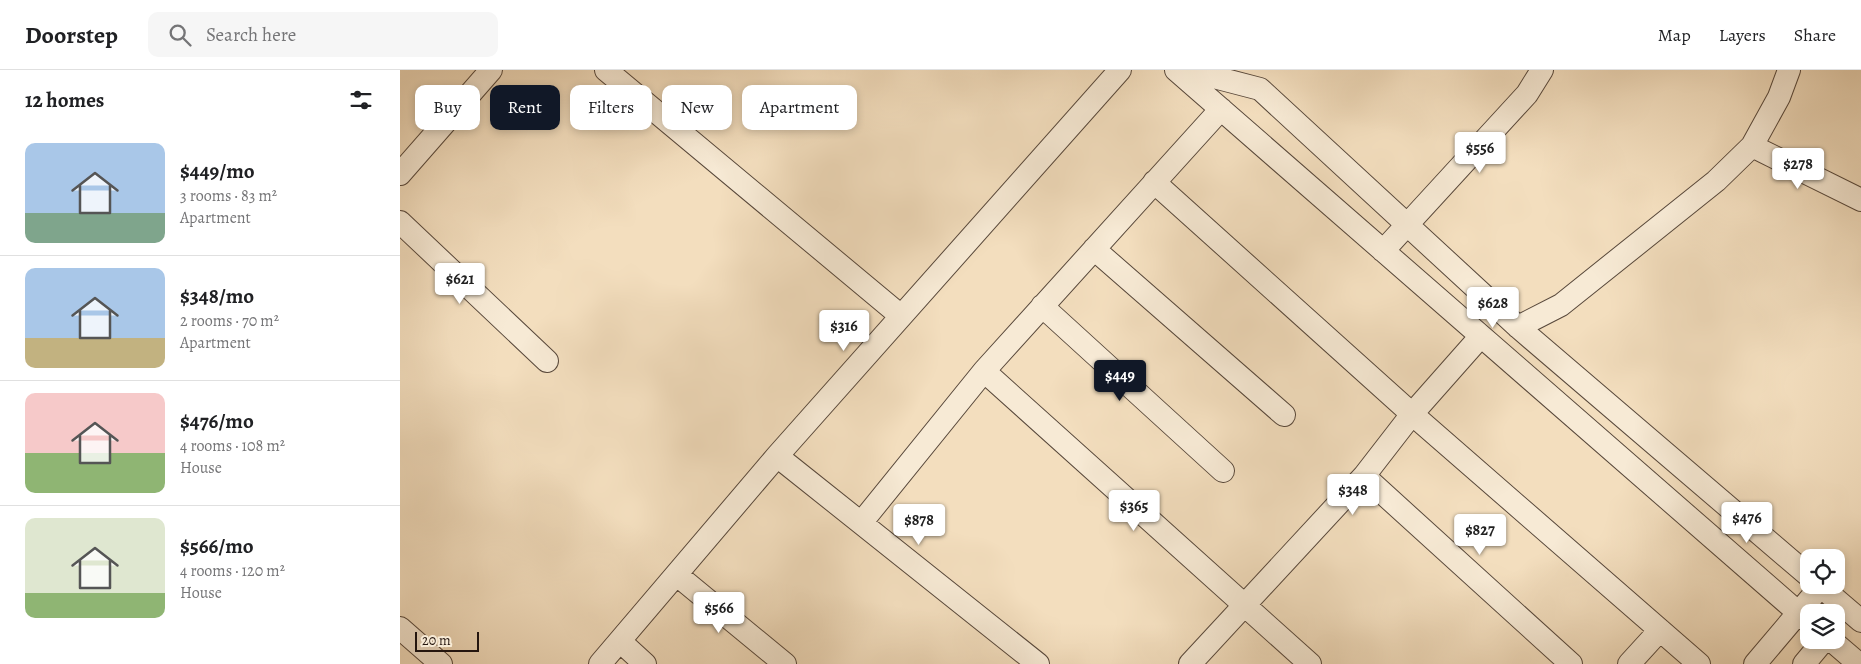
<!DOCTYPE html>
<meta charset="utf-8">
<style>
:root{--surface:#fff;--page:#f6f6f6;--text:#202124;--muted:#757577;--line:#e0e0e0;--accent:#111827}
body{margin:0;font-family:Alegreya,serif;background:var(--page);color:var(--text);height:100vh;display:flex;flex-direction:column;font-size:19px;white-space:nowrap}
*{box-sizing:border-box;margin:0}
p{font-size:16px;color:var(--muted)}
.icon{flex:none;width:28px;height:28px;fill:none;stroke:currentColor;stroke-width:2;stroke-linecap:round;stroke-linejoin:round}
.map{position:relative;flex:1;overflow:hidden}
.side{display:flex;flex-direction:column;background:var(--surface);width:400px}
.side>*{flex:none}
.hud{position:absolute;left:15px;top:15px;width:475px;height:45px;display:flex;gap:10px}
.fabs{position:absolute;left:1400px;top:479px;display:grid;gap:10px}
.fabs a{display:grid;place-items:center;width:45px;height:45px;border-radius:10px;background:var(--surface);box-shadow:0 2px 8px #0003;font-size:25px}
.scale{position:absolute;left:15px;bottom:12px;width:64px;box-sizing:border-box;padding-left:5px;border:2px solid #25160f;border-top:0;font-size:14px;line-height:18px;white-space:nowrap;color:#25160f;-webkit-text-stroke:4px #f7ead5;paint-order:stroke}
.price{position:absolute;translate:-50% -42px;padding:0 11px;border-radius:5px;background:#fff;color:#222;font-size:16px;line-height:32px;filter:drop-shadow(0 1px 2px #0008)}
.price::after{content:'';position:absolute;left:50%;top:30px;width:15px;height:11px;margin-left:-8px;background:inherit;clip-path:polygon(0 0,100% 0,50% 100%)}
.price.on{background:var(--accent);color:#fff}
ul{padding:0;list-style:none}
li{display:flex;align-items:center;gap:15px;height:125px;padding:0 25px}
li+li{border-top:1px solid var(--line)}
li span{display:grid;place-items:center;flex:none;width:140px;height:100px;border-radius:10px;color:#555}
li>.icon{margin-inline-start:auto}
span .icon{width:60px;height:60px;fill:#fffc;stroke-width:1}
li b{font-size:21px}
h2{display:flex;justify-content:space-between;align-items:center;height:60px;padding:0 25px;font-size:21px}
.chip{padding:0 18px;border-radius:10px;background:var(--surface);box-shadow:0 2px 8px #0003;font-size:18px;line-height:45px}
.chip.on{background:var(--accent);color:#fff}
header{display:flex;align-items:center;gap:30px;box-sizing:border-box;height:70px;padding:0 25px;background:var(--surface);border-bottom:1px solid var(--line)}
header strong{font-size:24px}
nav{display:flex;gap:28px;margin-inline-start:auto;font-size:18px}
.search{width:350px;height:45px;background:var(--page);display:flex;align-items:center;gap:12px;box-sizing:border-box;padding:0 18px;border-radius:10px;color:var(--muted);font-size:19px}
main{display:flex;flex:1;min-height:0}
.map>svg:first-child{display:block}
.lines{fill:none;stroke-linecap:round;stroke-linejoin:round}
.street-casing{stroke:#58483b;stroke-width:24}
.street{stroke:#f7ead5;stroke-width:22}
</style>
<header>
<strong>Doorstep</strong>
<div class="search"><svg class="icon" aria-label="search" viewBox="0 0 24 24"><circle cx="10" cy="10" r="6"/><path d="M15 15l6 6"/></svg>Search here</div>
<nav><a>Map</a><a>Layers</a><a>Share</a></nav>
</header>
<main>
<section class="side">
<h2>12 homes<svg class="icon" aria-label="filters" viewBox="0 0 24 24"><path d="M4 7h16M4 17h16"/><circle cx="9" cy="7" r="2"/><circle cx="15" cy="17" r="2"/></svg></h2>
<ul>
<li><span style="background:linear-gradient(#a9c7e8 70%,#7fa58c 0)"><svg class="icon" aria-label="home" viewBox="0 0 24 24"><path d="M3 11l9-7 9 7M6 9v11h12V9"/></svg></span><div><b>$449/mo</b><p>3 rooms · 83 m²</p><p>Apartment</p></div></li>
<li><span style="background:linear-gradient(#a9c7e8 70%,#c2b280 0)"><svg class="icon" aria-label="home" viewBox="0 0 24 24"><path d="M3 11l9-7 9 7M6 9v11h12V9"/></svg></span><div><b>$348/mo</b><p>2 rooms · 70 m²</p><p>Apartment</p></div></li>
<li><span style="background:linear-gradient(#f6c9c9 60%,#8fb573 0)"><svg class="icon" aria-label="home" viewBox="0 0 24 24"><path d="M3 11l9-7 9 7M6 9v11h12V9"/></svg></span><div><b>$476/mo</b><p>4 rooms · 108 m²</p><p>House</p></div></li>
<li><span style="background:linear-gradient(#dfe7d0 75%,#8fb573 0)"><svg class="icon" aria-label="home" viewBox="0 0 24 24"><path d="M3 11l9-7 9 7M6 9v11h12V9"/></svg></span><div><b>$566/mo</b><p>4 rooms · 120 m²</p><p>House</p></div></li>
</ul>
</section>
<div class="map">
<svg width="1461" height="594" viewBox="0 0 1461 594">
<rect width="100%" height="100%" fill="#f3debe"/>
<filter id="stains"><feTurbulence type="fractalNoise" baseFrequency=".004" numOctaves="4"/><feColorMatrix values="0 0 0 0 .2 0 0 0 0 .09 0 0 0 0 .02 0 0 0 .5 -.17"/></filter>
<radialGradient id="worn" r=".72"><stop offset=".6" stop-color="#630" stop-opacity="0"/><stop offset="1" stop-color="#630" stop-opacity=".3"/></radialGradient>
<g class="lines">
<defs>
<path id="street" d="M206 0 501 246
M776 0 1409 552
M787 0 860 19 1118 257 1409 506
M1352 76 1461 130
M0 104 91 0
M754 112 1012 344 1299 594
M0 152 147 291
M694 179 884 345
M983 181 1127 24 1142 0
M642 236 823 401
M1118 257 1161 235 1316 111 1352 76 1379 27 1389 0
M584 301 910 594
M377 386 638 594
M964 406 1171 594
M461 453 584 301 821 39
M277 505 385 594
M1419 515 1461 551
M0 558 41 594
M1431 570 1459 594
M221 572 245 594
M200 594 377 386 720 0
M790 594 964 406 1012 344 1081 266
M1229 594 1260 560
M1355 594 1421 516
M1404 594 1424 570"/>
</defs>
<use href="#street" class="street-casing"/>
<use href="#street" class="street"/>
</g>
<rect width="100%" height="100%" filter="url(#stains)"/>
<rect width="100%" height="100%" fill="url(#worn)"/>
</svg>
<div class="fabs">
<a><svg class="icon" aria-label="locate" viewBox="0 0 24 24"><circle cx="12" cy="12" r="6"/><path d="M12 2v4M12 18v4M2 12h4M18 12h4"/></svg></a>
<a><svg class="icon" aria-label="layers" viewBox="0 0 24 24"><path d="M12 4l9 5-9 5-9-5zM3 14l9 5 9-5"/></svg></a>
</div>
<div class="scale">20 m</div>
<b class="price" style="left:1080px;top:104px">$556</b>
<b class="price" style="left:1398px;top:120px">$278</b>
<b class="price" style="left:60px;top:235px">$621</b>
<b class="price" style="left:1093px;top:259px">$628</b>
<b class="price" style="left:444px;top:282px">$316</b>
<b class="price on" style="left:720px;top:332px">$449</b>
<b class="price" style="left:953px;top:446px">$348</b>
<b class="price" style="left:734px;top:462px">$365</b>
<b class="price" style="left:1347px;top:474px">$476</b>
<b class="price" style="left:519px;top:476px">$878</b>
<b class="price" style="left:1080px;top:486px">$827</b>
<b class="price" style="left:319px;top:564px">$566</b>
<div class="hud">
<a class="chip">Buy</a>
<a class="chip on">Rent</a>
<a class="chip">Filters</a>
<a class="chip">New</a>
<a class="chip">Apartment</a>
</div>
</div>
</main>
